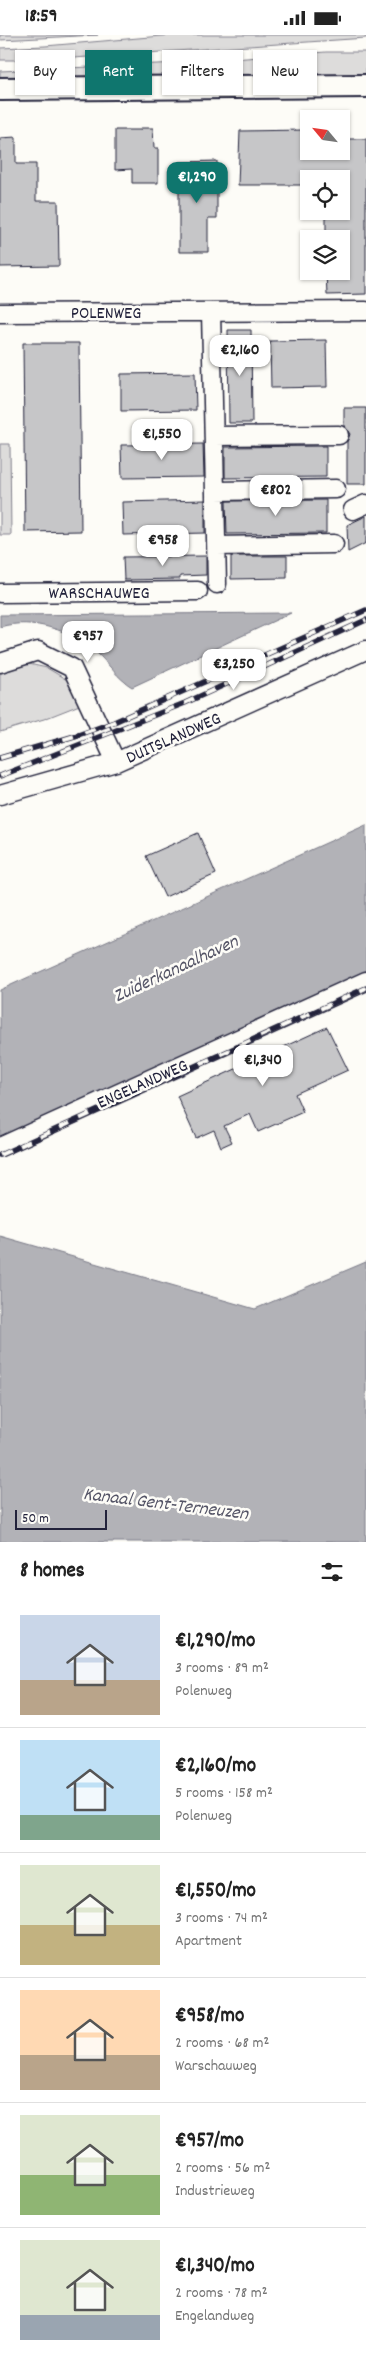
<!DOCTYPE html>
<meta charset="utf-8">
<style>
:root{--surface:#fff;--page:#f2f2f2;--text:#222;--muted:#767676;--line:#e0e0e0;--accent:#0f766e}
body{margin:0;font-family:Dekko,sans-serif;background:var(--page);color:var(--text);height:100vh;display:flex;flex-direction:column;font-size:19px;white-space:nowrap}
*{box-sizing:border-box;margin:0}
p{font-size:16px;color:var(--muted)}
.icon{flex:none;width:28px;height:28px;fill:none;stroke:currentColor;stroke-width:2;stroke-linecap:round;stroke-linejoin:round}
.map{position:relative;height:1507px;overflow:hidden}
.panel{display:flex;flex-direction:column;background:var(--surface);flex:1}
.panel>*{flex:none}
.hud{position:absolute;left:15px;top:15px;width:336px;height:45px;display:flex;gap:10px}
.needle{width:32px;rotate:299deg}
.fabs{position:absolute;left:300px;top:75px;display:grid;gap:10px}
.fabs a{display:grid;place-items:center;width:50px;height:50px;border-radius:0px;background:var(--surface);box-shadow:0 1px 4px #0004;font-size:25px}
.scale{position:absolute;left:15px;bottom:12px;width:92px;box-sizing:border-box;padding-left:5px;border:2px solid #22223b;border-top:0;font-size:14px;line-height:18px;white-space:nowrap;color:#22223b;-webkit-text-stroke:4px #fdfcf7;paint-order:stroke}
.price{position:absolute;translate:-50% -42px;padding:0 11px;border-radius:10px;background:#fff;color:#222;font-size:16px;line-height:32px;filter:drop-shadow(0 1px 2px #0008)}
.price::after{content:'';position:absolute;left:50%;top:30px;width:15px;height:11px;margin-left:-8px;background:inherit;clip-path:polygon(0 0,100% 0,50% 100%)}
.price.on{background:var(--accent);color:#fff}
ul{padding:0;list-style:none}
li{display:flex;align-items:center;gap:15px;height:125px;padding:0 20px}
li+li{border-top:1px solid var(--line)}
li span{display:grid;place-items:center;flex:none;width:140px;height:100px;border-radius:0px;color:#555}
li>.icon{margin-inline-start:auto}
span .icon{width:60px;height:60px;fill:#fffc;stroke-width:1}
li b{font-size:21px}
h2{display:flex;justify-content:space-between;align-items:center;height:60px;padding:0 20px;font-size:21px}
.chip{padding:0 18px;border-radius:0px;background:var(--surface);box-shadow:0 1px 4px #0004;font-size:18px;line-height:45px}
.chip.on{background:var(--accent);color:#fff}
.status{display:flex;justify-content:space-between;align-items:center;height:35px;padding:0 25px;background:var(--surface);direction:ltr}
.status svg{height:14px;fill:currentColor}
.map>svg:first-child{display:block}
.green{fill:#dddcdb;stroke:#807f8b}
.water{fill:#b2b2b7;stroke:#787885}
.building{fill:#c6c6c8;stroke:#22223b}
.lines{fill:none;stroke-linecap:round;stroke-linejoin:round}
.minor-casing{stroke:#22223b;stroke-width:21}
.major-casing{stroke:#22223b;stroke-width:26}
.minor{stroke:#fdfcf7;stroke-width:18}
.major{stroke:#fdfcf7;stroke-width:22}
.rail-casing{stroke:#22223b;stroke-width:5.5}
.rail{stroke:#fdfcf7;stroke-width:4;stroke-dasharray:11;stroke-linecap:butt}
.labels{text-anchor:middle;stroke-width:5;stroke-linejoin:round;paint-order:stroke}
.street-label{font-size:18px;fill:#22223b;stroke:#fdfcf7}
.water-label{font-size:19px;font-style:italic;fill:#545466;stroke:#fdfcf7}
</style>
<div class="status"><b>18:59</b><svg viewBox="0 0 49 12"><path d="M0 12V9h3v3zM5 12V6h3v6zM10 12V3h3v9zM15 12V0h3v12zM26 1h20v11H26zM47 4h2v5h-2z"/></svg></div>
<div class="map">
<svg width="366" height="1507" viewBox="0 0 366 1507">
<rect width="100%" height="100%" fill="#fdfcf7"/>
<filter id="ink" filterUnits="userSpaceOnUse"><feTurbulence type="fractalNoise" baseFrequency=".02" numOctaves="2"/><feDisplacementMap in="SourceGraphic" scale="10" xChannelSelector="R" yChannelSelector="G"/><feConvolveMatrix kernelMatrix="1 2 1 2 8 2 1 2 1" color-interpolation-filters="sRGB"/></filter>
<g filter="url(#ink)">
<path class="green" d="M0 0H98L0 5Z
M173 0H366V3L44 25H0V13L45 11Z
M326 17H366V44L0 48V36L180 28Z
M0 409H10L11 500H0Z
M29 629 47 633 72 648 82 669 44 684 0 697V637L14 631Z"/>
<path class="water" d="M291 578 132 652C117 643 109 629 96 617 73 596 32 582 0 592V580Z
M366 790V940L0 1108V955Z
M0 1201 255 1274 366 1227V1507H0Z"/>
<path class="building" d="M141 93H153L154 113H158V148H132V134L115 135V95H141Z
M304 95V118L341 116V104H366V259L327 260 326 236H341V204H326V176H341V144H309V150H238L240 96Z
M16 102V129H36V166H58L59 231 0 232V103Z
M217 126V183H208V217H179V127Z
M228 295H251L252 388H229Z
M326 305 327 352 271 353 270 306Z
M23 308H79L81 496 25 497Z
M195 338 196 375 121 376V339Z
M344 373H366V449H347V407L350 399 344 391Z
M203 409 204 442 122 443 121 410Z
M326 411V442L225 443V412Z
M205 465V498L123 500 122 467Z
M326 465V498L227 499 226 466Z
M366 481V508L348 517 347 490Z
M206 521V540L180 541V544L124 545 123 522Z
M231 521H287V543L231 544Z
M198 798 216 839 165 862 146 821Z
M327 992 348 1035 295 1059 303 1077 258 1097 250 1079 224 1091 232 1107 221 1112 214 1095 196 1103 177 1061Z"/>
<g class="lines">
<defs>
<path id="minor" d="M211 277 217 549
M0 278 366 276
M214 401 339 400
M216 456 336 454
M353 475 366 469
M217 511 334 509
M0 558 198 556
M0 628 38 616 72 633 116 727
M0 760 116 727 366 615
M0 1112 366 946"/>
<path id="major" d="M0 54 366 51"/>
</defs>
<use href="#minor" class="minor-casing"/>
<use href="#major" class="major-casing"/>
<use href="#minor" class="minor"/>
<use href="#major" class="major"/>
<defs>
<path id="rail" d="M0 723 78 700 114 687 366 575
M0 741 185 668 366 585
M0 1120 366 953"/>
</defs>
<use href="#rail" class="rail-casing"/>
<use href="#rail" class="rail"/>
</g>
</g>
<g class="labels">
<g class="street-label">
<text x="106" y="283">POLENWEG</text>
<text x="99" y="563">WARSCHAUWEG</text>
<text transform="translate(173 702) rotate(-24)" y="6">DUITSLANDWEG</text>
<text transform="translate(142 1048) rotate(-24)" y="6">ENGELANDWEG</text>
</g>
<g class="water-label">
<text transform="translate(175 932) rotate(-25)" y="7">Zuiderkanaalhaven</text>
<text transform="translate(166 1467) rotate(7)" y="7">Kanaal Gent-Terneuzen</text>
</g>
</g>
</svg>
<div class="fabs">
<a><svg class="needle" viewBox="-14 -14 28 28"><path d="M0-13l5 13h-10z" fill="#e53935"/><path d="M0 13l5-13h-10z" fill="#767676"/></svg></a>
<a><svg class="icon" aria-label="locate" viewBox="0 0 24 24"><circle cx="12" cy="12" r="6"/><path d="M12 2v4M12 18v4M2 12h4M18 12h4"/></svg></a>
<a><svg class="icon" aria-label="layers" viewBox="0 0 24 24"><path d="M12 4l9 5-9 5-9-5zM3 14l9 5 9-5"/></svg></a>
</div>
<div class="scale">50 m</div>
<b class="price on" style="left:197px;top:169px">€1,290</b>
<b class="price" style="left:240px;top:342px">€2,160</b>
<b class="price" style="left:162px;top:426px">€1,550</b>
<b class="price" style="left:276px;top:482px">€802</b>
<b class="price" style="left:163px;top:532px">€958</b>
<b class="price" style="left:88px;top:628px">€957</b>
<b class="price" style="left:234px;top:656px">€3,250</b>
<b class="price" style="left:263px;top:1052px">€1,340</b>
<div class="hud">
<a class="chip">Buy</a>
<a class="chip on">Rent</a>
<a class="chip">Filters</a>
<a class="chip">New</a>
</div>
</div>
<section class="panel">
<h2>8 homes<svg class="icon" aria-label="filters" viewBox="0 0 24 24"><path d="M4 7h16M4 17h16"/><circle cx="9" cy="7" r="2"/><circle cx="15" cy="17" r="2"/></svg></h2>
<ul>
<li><span style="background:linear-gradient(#c9d6e8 65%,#b9a48a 0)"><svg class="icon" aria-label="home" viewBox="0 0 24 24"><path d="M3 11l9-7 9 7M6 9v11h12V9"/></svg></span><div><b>€1,290/mo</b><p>3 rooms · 89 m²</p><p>Polenweg</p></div></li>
<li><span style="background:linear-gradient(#bfe0f5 75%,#7fa58c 0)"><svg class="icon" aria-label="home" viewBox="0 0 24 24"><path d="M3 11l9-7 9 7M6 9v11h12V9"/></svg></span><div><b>€2,160/mo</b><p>5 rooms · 158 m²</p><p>Polenweg</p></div></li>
<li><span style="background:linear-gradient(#dfe7d0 60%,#c2b280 0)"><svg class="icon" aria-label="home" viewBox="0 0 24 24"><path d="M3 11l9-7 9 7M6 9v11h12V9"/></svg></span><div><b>€1,550/mo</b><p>3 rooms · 74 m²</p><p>Apartment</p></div></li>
<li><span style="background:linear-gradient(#ffd9b3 65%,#b9a48a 0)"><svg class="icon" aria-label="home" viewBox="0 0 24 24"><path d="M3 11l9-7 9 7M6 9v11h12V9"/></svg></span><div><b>€958/mo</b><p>2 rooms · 68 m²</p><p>Warschauweg</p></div></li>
<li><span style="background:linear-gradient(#dfe7d0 60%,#8fb573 0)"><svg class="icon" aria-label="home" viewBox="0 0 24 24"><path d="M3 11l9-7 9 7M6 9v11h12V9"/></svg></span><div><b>€957/mo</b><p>2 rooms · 56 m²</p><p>Industrieweg</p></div></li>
<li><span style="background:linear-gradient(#dfe7d0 75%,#9aa5b1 0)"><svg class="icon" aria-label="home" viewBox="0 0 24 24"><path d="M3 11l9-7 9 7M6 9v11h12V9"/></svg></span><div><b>€1,340/mo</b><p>2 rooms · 78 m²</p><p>Engelandweg</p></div></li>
</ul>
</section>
